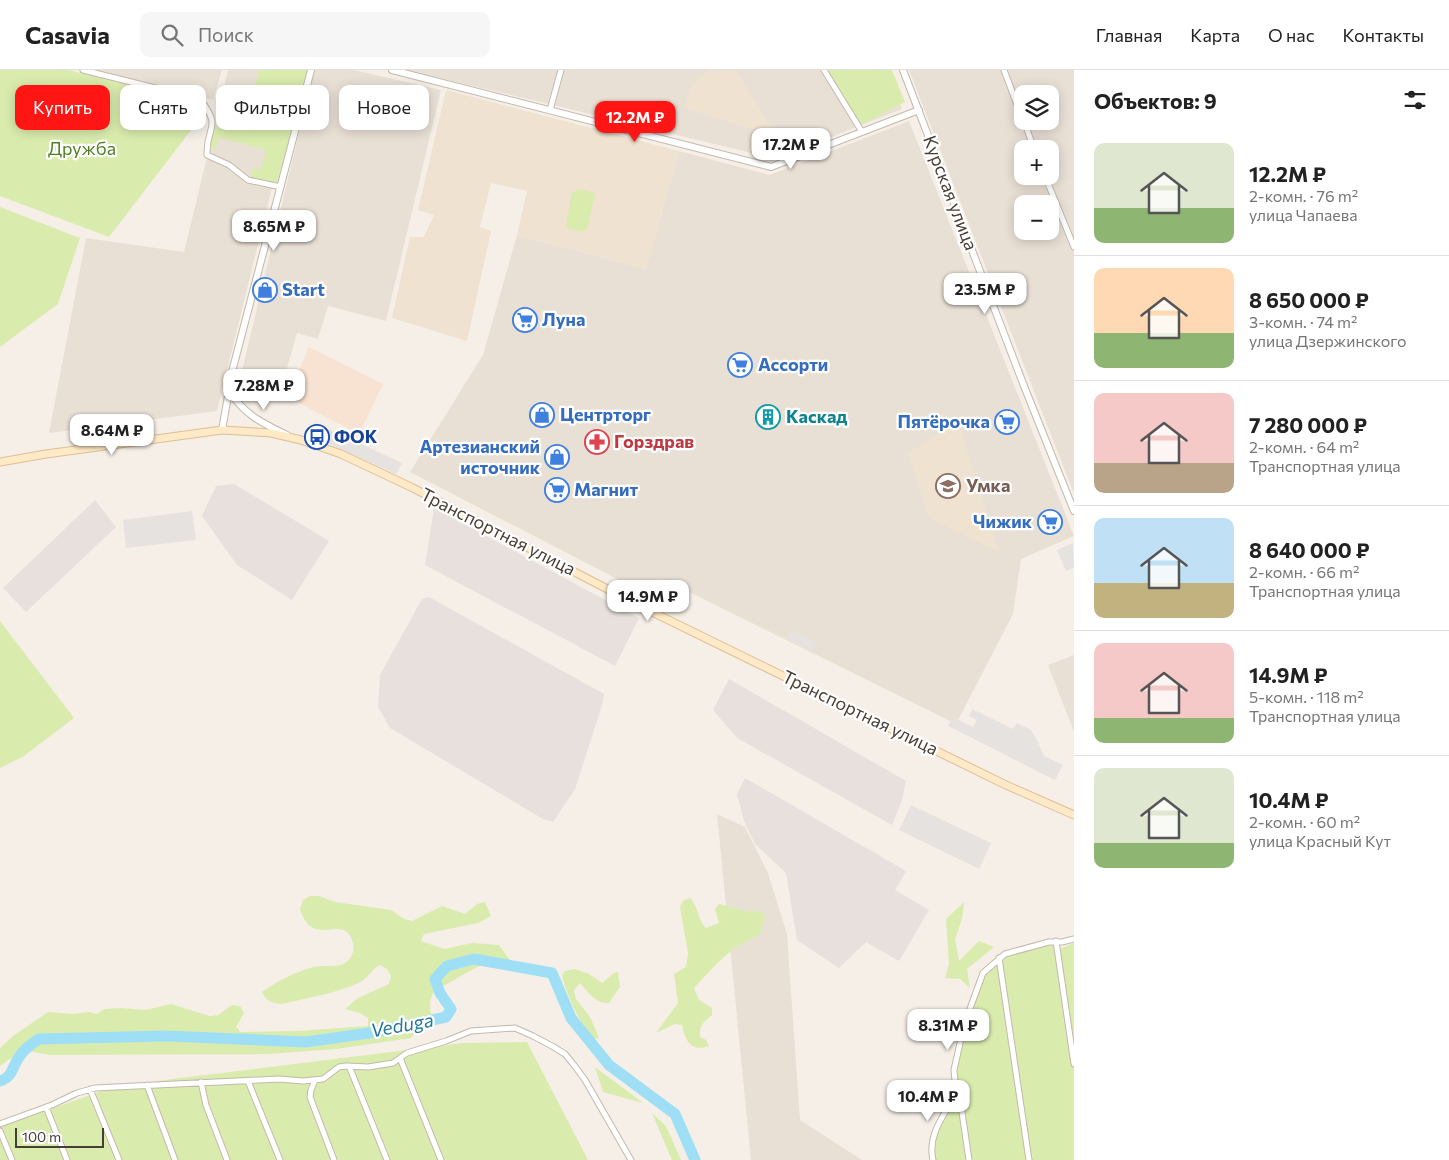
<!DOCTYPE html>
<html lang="ru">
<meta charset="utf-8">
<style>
:root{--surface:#fff;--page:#f6f6f6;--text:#222;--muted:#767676;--line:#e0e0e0;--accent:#ff1614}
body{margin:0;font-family:Commissioner,sans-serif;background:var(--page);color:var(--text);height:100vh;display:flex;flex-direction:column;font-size:19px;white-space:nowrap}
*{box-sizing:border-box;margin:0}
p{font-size:16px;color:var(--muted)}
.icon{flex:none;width:28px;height:28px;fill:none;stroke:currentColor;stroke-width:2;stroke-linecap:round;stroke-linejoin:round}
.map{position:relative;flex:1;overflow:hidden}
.panel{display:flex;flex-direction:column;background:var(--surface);width:375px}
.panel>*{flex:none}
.banner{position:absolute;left:15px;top:15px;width:475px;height:45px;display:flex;gap:10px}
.controls{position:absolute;left:1014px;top:15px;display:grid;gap:10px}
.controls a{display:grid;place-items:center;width:45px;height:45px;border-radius:10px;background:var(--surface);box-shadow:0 2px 12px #0003;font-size:25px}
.scale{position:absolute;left:15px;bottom:12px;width:89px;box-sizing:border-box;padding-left:5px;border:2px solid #493e35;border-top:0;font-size:14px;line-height:18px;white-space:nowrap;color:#493e35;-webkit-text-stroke:4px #fff;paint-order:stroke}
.price{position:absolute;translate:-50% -42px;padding:0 11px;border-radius:10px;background:#fff;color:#222;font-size:16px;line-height:32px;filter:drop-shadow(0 1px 2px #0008)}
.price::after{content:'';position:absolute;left:50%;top:30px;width:15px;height:11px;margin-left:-8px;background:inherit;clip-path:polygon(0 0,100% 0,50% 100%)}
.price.selected{background:var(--accent);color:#fff}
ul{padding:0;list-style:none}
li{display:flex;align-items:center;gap:15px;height:125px;padding:0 20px}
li+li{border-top:1px solid var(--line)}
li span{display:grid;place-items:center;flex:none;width:140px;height:100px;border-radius:10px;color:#555}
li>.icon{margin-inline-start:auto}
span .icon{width:60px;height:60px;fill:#fffc;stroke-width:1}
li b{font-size:21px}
h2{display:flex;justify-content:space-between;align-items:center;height:60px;padding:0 20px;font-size:21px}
.tag{padding:0 18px;border-radius:10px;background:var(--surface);box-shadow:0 2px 12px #0003;font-size:18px;line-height:45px}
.tag.selected{background:var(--accent);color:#fff}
header{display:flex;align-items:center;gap:30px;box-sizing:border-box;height:70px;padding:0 25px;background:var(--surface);border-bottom:1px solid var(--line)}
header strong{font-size:24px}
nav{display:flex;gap:28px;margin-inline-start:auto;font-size:18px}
.search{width:350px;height:45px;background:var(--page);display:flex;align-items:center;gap:12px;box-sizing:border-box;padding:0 18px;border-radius:10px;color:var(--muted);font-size:19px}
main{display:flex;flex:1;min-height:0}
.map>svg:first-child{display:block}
.residential{fill:#e9e0d5;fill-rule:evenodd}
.commercial{fill:#f8e2d1}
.industrial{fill:#e7e0dc}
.education{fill:#efe2d0}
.green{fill:#d9ecad}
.parking{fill:#e6e2df}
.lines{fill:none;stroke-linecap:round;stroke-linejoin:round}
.river{stroke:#9fdff6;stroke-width:11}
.minor-casing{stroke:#c4b8ac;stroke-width:7}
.tertiary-casing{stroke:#c4b8ac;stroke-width:8}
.secondary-casing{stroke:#dbbf96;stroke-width:9}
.minor{stroke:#fff;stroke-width:5}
.tertiary{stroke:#fff;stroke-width:6}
.secondary{stroke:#ffe9c7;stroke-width:7}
.labels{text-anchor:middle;stroke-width:4.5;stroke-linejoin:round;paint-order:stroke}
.park-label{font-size:18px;fill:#537f24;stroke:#fff}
.street-label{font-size:18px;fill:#493e35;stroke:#fff}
.shop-label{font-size:18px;font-weight:bold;fill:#366cbe;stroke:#fff;text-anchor:start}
.culture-label{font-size:18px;font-weight:bold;fill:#0d838f;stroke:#fff;text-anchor:start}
.transit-label{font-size:18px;font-weight:bold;fill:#164399;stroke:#fff;text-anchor:start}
.health-label{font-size:18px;font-weight:bold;fill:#be3a42;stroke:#fff;text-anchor:start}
.education-label{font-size:18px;font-weight:bold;fill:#785e54;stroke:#fff;text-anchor:start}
.water-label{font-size:19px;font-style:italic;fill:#22799b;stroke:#fff}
</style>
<header>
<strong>Casavia</strong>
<div class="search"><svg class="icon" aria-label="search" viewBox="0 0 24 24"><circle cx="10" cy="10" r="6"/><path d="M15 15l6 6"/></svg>Поиск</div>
<nav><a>Главная</a><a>Карта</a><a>О нас</a><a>Контакты</a></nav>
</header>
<main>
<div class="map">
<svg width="1074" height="1090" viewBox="0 0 1074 1090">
<rect width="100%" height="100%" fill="#f5efe7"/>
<path class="residential" d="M91 0H222L213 30Z
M228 0H301L217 341 49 363 86 168 184 182Z
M314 0H354L441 20 386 251 328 236 318 269 297 263 280 323 240 309Z
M407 0H887L902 39 783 86 760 85Z
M909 0H1074V424ZM1022 24H1050V51H1022ZM1022 79H1050V106H1022ZM1022 134H1050V161H1022Z
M909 51 1074 466 1021 489 1013 544 956 654 663 509 654 528 410 402 483 285 517 165 646 199 679 81 770 105Z
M1074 585V662L1048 595Z
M717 744 745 757 768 803 787 864 800 1050 862 1090H751Z"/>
<path class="commercial" d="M309 277 383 314 359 364 288 327Z"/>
<path class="industrial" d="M234 414 329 471 292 530 237 495 202 446 216 416Z
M95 430 116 457 26 542 3 518Z
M434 438 639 548 615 596 425 495Z
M429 527 604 624 603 632 575 719 553 752 543 749 390 658 378 637 380 605 422 529Z
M729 609 906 711 902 730 892 755 737 668 713 640Z
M745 708 906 801 895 820 929 840 899 891 866 872 839 898 797 870 786 803 755 774 744 751 737 724Z"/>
<path class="education" d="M710 0H736L777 67 685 38 692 14Z
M446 20 679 81 646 199 517 165 527 121 491 113 480 157 491 161 467 271 392 248 410 167H424L434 145 418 140Z
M958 352 999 482 929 448 908 383Z"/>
<path class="green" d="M0 0H68L193 30 198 51 109 167 0 126Z
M259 0H308L278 111 274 114 251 109 252 98 261 100 266 80 219 67 215 80 210 78 207 75 214 57 242 52 247 47Z
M828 0H892L905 32 861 55Z
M578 119 592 122 595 125 587 159 583 162 569 159 566 155 572 123Z
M0 137 80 168 58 234 0 277Z
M0 551 74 648 24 686 0 698Z
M310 826H319L335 832 391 840 404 849 412 851 442 836 465 844 477 834 485 832 491 846 478 853 424 864 421 871 444 879 472 873 499 875 512 893C488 885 467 904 447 914 443 917 437 917 434 922 429 929 430 936 431 944L411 968 336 979 268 984 49 985C18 979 25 979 0 996V978L13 966 48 942 72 944 89 942 97 944 104 939 121 938 146 940 171 934 210 946 218 945 232 935 240 936 244 943 236 957 241 962 298 961 368 956V948L360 943 345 939 358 928 389 914 391 906 387 899 380 895C372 899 369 906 362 911 340 923 306 928 282 934 271 933 266 931 262 922 276 912 296 901 314 897 327 894 344 901 352 885 354 880 354 875 352 870 342 843 313 880 300 839L303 830Z
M690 828C699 837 697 849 706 858L719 853 715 839 719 834 745 841H760L765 846 760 865C732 874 714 897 694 918L699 930 712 938V945C704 952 699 955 700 967L706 970 709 976C690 983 685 969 682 955L675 954 656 963 678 933 674 904 686 897 688 883 680 837 683 831Z
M964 832 962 849 955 869 959 891 979 871 994 877 967 899 970 918 960 909 945 908 949 894 946 849Z
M1074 873V1090H935L933 1082 940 1043 953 1014 965 957 984 906 1006 887 1049 875 1062 878Z
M575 899 589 904 602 913 614 903 618 902 620 917 609 933C596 934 588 922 580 913L574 920 576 929 590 947 599 968 594 969C579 952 567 927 562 905L565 901Z
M527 972 588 1090H0V1057L116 1016 464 973Z
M595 997 643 1033 603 1022Z
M652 1043 666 1056 681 1090H672Z"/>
<path class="parking" d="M315 353 402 393 396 404 309 365Z
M192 441 196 470 126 478 123 450Z
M1073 473 1074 498 1066 501 1057 480Z
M792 560 817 573 812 582 788 569Z
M972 639 1013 659 1017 653 1031 660 1037 670 1044 686 1063 695 1055 710 948 656 951 650 957 649 973 657 977 650 969 646Z
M911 735 991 773 979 799 899 760Z"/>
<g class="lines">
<path class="river" d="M0 1011C13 1007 12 997 19 987 24 979 31 974 39 969L166 966 306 972 376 962 446 947 451 939 440 923 435 909 447 896 474 889 552 903 571 948 609 995 675 1044 695 1090"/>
<defs>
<path id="minor" d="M83 0 200 29C223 59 206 55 207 85L229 95 248 110 281 117
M824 0 862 62
M1004 0 1022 48
M550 40 561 0
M1024 51 1034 79
M1045 106 1074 177
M1056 871 1074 994
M999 888 1029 1090
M400 988 441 1090
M349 996 387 1090
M315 1010 311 1020 310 1027 334 1090
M248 1011 280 1090
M201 1012 206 1035 227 1090
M147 1015 175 1090
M90 1019 119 1090
M46 1037 67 1090
M0 1054 52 1035 77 1023 95 1018 279 1009 303 1011 323 1009 339 997 346 996 368 997 393 993 407 983 446 971 471 961 515 958 533 966 552 976 565 984 574 995 585 1010 631 1090
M0 1061 12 1090
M933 1090C927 1064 945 1044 957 1022
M969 1090 962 1042 955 1011 954 1000 964 955 983 903 1005 884 1049 872H1062L1074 869"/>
<path id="tertiary" d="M392 0 771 97 919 40
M903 0 1024 316 1074 441
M229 320C243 344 262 353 287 365
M222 360 233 298 311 0"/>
<path id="secondary" d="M0 392 46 384 222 360 271 363 301 370 341 384 413 418 642 537 1006 715 1074 745"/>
</defs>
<use href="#minor" class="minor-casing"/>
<use href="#tertiary" class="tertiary-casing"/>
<use href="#secondary" class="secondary-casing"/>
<use href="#minor" class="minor"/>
<use href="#tertiary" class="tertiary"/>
<use href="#secondary" class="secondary"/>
</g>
<defs>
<symbol id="shop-ring" viewBox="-11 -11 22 22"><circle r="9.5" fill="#fff" stroke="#3f7fe0" stroke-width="1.5"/><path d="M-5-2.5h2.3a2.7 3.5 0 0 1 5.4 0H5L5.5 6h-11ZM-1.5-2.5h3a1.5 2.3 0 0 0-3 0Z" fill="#3f7fe0"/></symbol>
<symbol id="supermarket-ring" viewBox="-11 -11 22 22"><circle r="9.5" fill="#fff" stroke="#3f7fe0" stroke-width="1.5"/><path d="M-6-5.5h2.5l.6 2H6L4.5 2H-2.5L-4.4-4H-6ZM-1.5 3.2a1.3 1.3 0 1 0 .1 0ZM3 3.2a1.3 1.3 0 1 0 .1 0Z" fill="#3f7fe0"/></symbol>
<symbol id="building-ring" viewBox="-11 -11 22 22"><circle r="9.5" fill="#fff" stroke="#0f9aa8" stroke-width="1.5"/><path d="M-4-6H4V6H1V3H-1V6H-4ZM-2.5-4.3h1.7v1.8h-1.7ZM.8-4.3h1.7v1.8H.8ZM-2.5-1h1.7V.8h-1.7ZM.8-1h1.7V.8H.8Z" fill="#0f9aa8"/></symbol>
<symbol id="bus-ring" viewBox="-11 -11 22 22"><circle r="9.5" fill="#fff" stroke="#1a4fb4" stroke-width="1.5"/><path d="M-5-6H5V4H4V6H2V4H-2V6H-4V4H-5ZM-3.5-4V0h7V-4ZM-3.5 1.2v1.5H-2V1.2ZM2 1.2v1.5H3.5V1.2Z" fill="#1a4fb4"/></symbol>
<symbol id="pharmacy-ring" viewBox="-11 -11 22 22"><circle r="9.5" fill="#fff" stroke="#e0444e" stroke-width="1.5"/><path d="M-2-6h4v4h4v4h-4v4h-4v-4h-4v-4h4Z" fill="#e0444e"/></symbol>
<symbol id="school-ring" viewBox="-11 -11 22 22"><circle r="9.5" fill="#fff" stroke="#8d6e63" stroke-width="1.5"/><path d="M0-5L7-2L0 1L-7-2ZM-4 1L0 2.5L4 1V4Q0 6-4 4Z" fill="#8d6e63"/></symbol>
</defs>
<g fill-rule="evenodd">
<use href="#shop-ring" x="251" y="206" width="28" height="28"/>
<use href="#supermarket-ring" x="511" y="236" width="28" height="28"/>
<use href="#supermarket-ring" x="726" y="281" width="28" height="28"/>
<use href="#shop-ring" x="528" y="331" width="28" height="28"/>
<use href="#building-ring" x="754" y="333" width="28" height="28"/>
<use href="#supermarket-ring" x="993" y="338" width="28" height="28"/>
<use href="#bus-ring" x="303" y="353" width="28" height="28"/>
<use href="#pharmacy-ring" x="583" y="358" width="28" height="28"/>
<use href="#shop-ring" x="543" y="373" width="28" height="28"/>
<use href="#school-ring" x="934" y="402" width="28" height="28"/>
<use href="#supermarket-ring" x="543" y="406" width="28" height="28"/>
<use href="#supermarket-ring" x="1036" y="438" width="28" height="28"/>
</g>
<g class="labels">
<g class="park-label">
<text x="82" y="85">Дружба</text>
</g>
<g class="street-label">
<text transform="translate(950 123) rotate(69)" y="6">Курская улица</text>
<text transform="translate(498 462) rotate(27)" y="6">Транспортная улица</text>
<text transform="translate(860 643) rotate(26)" y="6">Транспортная улица</text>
</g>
<g class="shop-label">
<text x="282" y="226">Start</text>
<text x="542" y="256">Луна</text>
<text x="758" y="301">Ассорти</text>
<text x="560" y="351">Центрторг</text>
<text x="990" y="358" text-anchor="end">Пятёрочка</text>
<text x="540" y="383" text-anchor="end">Артезианский<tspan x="540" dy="21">источник</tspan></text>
<text x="574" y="426">Магнит</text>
<text x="1032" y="458" text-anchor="end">Чижик</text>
</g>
<g class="culture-label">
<text x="786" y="353">Каскад</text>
</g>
<g class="transit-label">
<text x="334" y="373">ФОК</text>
</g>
<g class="health-label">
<text x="614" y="378">Горздрав</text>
</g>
<g class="education-label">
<text x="966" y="422">Умка</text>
</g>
<g class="water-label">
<text transform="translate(402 955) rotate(-10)" y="7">Veduga</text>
</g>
</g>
</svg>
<div class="controls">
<a><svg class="icon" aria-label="layers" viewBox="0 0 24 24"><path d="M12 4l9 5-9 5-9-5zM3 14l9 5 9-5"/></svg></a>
<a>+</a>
<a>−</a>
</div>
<div class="scale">100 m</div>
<b class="price selected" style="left:635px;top:73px">12.2M ₽</b>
<b class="price" style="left:791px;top:100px">17.2M ₽</b>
<b class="price" style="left:274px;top:182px">8.65M ₽</b>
<b class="price" style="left:985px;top:245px">23.5M ₽</b>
<b class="price" style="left:264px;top:341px">7.28M ₽</b>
<b class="price" style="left:112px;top:386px">8.64M ₽</b>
<b class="price" style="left:648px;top:552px">14.9M ₽</b>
<b class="price" style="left:948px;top:981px">8.31M ₽</b>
<b class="price" style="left:928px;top:1052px">10.4M ₽</b>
<div class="banner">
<a class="tag selected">Купить</a>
<a class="tag">Снять</a>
<a class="tag">Фильтры</a>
<a class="tag">Новое</a>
</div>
</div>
<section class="panel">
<h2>Объектов: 9<svg class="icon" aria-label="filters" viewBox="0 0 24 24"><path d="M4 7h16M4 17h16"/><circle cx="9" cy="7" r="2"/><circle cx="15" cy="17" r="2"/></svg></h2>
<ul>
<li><span style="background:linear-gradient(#dfe7d0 65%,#8fb573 0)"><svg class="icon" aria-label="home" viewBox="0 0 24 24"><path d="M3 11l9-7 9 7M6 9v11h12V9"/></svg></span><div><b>12.2M ₽</b><p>2-комн. · 76 m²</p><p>улица Чапаева</p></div></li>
<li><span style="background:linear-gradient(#ffd9b3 65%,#8fb573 0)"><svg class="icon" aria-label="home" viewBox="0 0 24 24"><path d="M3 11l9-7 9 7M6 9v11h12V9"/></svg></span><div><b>8 650 000 ₽</b><p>3-комн. · 74 m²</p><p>улица Дзержинского</p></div></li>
<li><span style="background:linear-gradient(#f6c9c9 70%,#b9a48a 0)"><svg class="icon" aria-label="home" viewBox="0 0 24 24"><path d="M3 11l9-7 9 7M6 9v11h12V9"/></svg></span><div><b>7 280 000 ₽</b><p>2-комн. · 64 m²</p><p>Транспортная улица</p></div></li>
<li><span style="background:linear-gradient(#bfe0f5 65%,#c2b280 0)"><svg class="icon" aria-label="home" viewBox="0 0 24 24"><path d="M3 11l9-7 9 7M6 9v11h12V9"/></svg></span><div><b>8 640 000 ₽</b><p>2-комн. · 66 m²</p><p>Транспортная улица</p></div></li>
<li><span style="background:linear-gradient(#f6c9c9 75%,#8fb573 0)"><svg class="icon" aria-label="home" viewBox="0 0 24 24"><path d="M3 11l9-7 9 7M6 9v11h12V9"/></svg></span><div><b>14.9M ₽</b><p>5-комн. · 118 m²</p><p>Транспортная улица</p></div></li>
<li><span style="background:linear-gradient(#dfe7d0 75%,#8fb573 0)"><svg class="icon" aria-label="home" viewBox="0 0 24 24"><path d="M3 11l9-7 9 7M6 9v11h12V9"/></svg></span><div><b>10.4M ₽</b><p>2-комн. · 60 m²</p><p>улица Красный Кут</p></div></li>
</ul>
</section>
</main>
